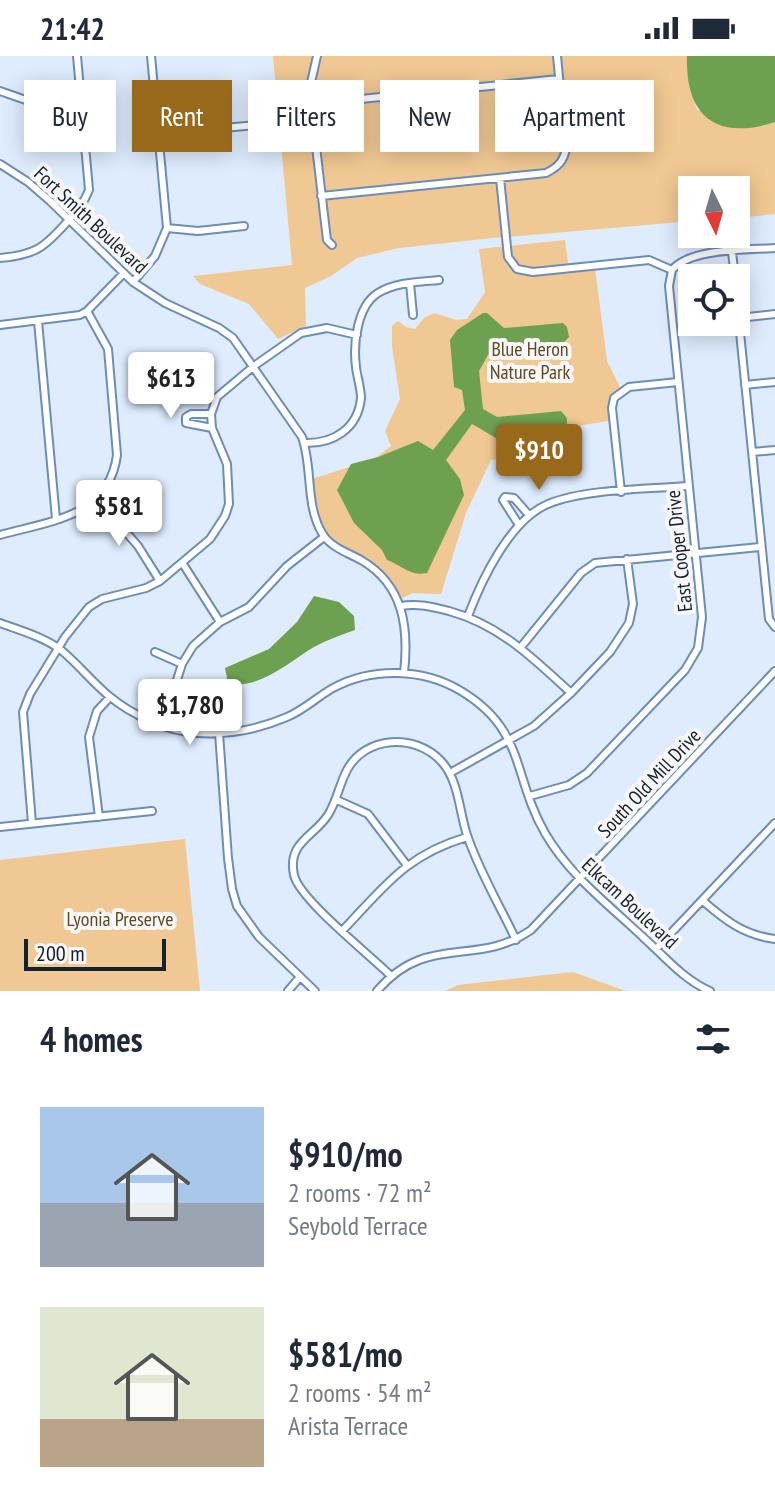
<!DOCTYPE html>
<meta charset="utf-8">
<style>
:root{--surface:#fff;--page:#f2f2f3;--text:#1f2937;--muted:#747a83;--accent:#98691a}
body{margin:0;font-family:"PT Sans Narrow",sans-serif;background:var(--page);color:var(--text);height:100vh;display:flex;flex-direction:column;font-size:30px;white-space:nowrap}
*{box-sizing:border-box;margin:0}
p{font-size:26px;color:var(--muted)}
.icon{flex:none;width:44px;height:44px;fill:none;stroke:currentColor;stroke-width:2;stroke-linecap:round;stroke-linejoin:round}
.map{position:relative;height:935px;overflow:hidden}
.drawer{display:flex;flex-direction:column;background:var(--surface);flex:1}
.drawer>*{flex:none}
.guide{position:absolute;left:24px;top:24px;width:728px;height:72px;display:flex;gap:16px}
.needle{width:52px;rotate:175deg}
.buttons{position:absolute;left:678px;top:120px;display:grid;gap:16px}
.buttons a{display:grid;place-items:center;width:72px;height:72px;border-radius:0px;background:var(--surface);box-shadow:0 4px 20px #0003;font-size:40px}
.scale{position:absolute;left:24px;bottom:20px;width:142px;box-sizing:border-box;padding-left:8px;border:4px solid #142131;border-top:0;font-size:22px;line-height:28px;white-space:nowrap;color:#142131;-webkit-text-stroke:6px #f8f8f8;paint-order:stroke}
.price{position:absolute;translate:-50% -68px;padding:0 18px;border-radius:8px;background:#fff;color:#222;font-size:26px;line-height:52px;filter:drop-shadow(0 2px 4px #0008)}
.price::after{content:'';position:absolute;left:50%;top:48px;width:24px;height:18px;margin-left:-12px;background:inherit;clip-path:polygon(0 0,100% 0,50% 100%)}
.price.current{background:var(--accent);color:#fff}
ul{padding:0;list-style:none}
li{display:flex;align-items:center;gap:24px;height:200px;padding:0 40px}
li span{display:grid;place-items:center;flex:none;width:224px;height:160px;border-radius:0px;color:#555}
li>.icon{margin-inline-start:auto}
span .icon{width:96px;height:96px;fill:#fffc;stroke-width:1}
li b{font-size:34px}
h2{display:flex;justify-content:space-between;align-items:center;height:96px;padding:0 40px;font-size:34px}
.chip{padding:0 28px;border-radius:0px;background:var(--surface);box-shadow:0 4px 20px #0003;font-size:28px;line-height:72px}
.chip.current{background:var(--accent);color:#fff}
.status{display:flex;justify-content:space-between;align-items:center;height:56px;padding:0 40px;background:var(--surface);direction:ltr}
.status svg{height:22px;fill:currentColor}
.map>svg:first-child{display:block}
.green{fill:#f0c893}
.water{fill:#6ea14f}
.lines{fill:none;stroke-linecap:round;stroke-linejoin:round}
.minor-casing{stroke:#6d8db5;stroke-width:10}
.minor{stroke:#fff;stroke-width:6}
.labels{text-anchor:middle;stroke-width:8;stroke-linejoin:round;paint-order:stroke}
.street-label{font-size:20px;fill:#142131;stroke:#f8f8f8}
.park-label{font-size:20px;fill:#614823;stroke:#f8f8f8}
</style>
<div class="status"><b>21:42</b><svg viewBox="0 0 49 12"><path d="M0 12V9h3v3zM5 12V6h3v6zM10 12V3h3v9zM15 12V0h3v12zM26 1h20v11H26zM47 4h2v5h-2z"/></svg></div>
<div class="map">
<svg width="775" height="935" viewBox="0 0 775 935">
<rect width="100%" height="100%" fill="#deecfe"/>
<path class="green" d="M273 0H314L308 31 325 186 332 193 336 189 329 183 324 143 498 125 503 181 399 192 357 202 331 220 305 232 306 270 278 283 249 248 200 228 193 220 292 209Z
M320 0H554L556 21 314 45 313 31Z
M559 0H687L688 22 697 54 762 70 775 66V158L736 162V134H692V165L508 181 502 125 547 120 557 115 564 108 568 92Z
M557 26 564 92 554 110 545 114 323 137 314 51Z
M565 184 569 214 595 212 607 305 620 331 612 342 614 364 571 371 555 392 491 404 466 457 441 538 413 537 402 542 376 509 342 493 322 472 312 423 374 403 391 390 385 375 400 343 392 290V270L398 265 406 271 415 273 424 262 434 257 456 264 467 263 485 236 479 193Z
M185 783 200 935H0V804Z
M573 916 626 935H445L458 929Z"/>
<path class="water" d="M687 0H775V66C717 85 685 61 687 0Z
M483 257H487L504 272 563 267 567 271 569 281 558 292 488 299 479 315 483 353 497 361 561 355 567 362V371L554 378 550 387 535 394 524 391 500 396 496 382 472 368 446 404 460 423 464 439 427 517C411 521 401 509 387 504L382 494 354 467 337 434 351 408 378 401 418 385 433 394 465 354 462 334 454 331 450 284 457 274Z
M314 540 339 546 354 560 355 574C341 579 327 584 314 591 290 605 258 635 228 627L225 612 269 593 297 566Z"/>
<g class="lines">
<defs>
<path id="minor" d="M317 0 310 31 311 48 327 184 332 189
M0 35 43 50 81 47
M311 48 559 23
M159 78 257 69
M0 108 28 126 50 145 133 226 165 247 219 272 233 282 302 381C313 412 305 448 322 477 331 492 347 496 361 504 404 529 409 572 404 617
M500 122 508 201 517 213 533 216 649 204 672 214
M321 140 546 117C558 111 564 105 566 92L557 0
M167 172 198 175 244 170
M732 196 735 222
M0 202C35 199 44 192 67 166 76 156 84 147 89 134L77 0
M672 214C690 192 747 194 775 192
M133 226 155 200 167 172 151 0
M410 227 413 259
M736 237 769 563 775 571
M738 262 775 258
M38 265 56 463
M0 269 80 259 87 255 124 217
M745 329 775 326
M211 358H191L186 361V367L212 372
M304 387C333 388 358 373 361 342 361 332 357 321 356 311 353 288 357 250 378 237 396 226 419 226 439 224
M752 396 775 394
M621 436 612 352 614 342 629 331 678 326
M98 444 138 490 160 525
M519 469 503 444 505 441 514 442 529 459
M0 479C50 465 109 461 117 399L108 293 87 255
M183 508 220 566
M401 550C418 547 433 551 449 555 500 569 533 602 571 637
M468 560C482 523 510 464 548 448 584 433 648 433 688 430
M0 567C19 574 44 581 61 594 78 608 92 626 109 640 132 659 168 676 198 677 228 679 259 673 287 661 304 654 317 641 333 632 372 611 423 612 461 635 526 674 512 720 545 777 569 819 609 849 644 882 665 901 684 924 710 935
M521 591 581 517 595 507 760 491
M155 596 182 608
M163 668 182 608 193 590 220 566 249 551 287 510 324 481
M219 677 228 802 232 833 237 850 259 881 315 935
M450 717 534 670 571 637 610 596 629 567 633 548 627 503
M530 740 569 729 587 717 685 614 698 592 702 561 669 230 672 214
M337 744 368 758 406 808
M99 761 89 681 97 655 110 641
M32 767 23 656 30 638 65 581 89 551 102 543 146 532 160 525 210 483 225 460 229 448 227 408 212 372 211 358 217 341 254 310 301 277 327 272 357 279
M0 771 152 755
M703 845C726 865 744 879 775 883
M343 874C385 830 406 799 467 781
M656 893 775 767
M390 919C370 899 299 843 294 819 287 786 314 781 328 759 337 745 339 729 347 714 365 680 415 677 441 705 459 724 459 755 467 779 479 815 500 850 516 884
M288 935 300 921
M377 935C427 876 476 912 531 874L775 615"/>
</defs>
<use href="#minor" class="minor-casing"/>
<use href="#minor" class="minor"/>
</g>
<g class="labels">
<g class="street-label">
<text transform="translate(91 164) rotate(43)" y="7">Fort Smith Boulevard</text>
<text transform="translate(679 495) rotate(-96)" y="7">East Cooper Drive</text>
<text transform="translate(649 727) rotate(-47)" y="7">South Old Mill Drive</text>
<text transform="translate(630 847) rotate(43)" y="7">Elkcam Boulevard</text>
</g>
<g class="park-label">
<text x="530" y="300">Blue Heron<tspan x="530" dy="23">Nature Park</tspan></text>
<text x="120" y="870">Lyonia Preserve</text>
</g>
</g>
</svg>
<div class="buttons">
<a><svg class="needle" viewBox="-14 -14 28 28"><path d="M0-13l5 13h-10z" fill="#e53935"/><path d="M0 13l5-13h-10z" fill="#747a83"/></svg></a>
<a><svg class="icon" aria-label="locate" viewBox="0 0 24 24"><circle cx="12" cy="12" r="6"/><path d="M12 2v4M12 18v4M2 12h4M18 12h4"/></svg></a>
</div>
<div class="scale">200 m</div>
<b class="price" style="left:171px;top:364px">$613</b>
<b class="price current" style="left:539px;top:436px">$910</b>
<b class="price" style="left:119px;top:492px">$581</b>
<b class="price" style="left:190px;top:691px">$1,780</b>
<div class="guide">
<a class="chip">Buy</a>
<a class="chip current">Rent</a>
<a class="chip">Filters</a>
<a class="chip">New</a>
<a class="chip">Apartment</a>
</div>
</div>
<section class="drawer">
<h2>4 homes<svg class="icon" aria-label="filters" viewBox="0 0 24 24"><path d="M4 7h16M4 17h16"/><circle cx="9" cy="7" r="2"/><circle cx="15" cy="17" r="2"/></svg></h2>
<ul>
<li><span style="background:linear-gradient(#a9c7e8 60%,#9aa5b1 0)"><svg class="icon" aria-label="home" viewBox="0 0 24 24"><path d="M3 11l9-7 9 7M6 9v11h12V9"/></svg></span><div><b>$910/mo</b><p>2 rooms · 72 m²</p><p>Seybold Terrace</p></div></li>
<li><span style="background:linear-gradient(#dfe7d0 70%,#b9a48a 0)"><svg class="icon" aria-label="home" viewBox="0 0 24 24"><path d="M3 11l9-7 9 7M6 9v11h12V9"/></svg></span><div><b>$581/mo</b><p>2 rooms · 54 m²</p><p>Arista Terrace</p></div></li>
</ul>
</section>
